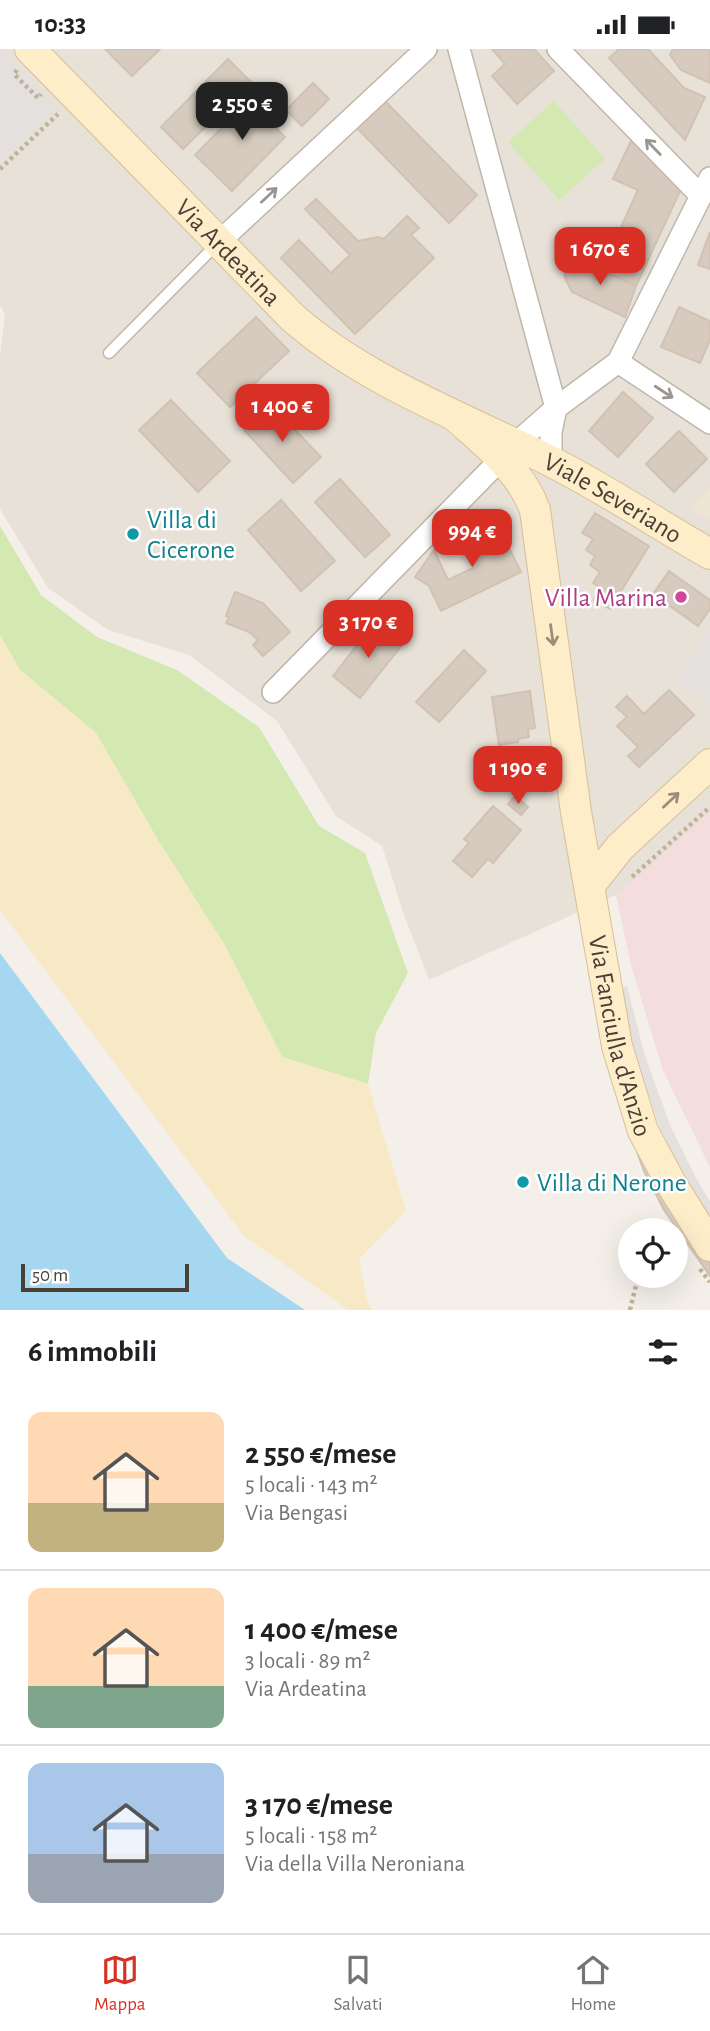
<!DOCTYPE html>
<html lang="it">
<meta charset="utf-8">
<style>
:root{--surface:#fff;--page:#f6f6f6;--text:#202124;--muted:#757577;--line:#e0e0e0;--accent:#d93025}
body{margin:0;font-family:"Alegreya Sans",sans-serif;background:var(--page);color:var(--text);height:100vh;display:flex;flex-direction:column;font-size:26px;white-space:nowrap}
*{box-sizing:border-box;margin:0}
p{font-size:23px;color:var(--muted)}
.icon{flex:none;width:38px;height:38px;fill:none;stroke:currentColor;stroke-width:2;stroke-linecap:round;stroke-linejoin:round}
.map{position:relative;height:1261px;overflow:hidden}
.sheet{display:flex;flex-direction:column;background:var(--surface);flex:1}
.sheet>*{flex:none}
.fabs{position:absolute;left:618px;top:1169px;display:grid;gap:14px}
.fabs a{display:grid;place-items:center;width:70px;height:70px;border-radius:50%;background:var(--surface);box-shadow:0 7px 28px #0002;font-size:35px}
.scale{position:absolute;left:21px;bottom:18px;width:168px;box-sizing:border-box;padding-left:7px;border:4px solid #484037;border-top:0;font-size:19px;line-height:24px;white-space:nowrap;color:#484037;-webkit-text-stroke:5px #fff;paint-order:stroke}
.price{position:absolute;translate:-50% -60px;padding:0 16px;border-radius:14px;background:var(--accent);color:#fff;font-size:23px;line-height:46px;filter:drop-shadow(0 2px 4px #0008)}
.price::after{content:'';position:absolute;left:50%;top:42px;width:21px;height:16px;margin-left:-10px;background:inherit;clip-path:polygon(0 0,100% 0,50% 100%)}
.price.active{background:#222;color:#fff}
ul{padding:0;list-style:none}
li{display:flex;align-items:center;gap:21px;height:175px;padding:0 28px}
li+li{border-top:2px solid var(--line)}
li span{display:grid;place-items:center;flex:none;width:196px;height:140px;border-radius:14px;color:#555}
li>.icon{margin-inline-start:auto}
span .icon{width:84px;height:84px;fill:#fffc;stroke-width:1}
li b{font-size:30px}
h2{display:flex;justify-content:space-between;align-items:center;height:84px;padding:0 28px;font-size:30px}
.status{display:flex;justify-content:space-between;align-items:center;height:49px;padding:0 35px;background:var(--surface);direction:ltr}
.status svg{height:19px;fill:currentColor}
.dock{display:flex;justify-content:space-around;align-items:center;height:98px;border-top:2px solid var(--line);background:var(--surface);font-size:19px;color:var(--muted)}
.dock a{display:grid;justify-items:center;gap:4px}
.dock .active{color:var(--accent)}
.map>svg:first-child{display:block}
.residential{fill:#e8e1d7}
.education{fill:#ede4d3}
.medical{fill:#f4dedd}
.green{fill:#d4e8b2}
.sand{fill:#f7e9c6}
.parking{fill:#e3e0dd}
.water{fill:#a6d7f0}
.building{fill:#d6cbbe;stroke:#d1c2b2;stroke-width:2}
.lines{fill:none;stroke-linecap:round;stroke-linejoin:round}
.lane-casing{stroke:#c0b7ab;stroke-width:13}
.street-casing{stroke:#c0b7ab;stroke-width:24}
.secondary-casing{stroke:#d4c099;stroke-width:32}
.path{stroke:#c1b29d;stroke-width:4.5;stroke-dasharray:3.5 3.5;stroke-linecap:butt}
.lane{stroke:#fff;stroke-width:10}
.street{stroke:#fff;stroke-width:21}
.secondary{stroke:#feedc9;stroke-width:30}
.oneway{stroke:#9a9691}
.oneway2{stroke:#9a8e79}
.culture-dot{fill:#0f9aa8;stroke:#fff;stroke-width:2.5}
.hotel-dot{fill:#d1479c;stroke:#fff;stroke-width:2.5}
.labels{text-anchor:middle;stroke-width:5;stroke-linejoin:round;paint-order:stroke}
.street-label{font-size:26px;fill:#484037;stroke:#fff}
.culture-label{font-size:26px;fill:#0d838f;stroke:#fff;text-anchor:start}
.hotel-label{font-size:26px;fill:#b23c85;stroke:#fff;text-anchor:end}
</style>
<div class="status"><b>10:33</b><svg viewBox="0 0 49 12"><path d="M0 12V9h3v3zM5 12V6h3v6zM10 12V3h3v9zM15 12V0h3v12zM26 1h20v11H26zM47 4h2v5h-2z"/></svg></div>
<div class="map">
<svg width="710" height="1261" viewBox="0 0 710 1261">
<rect width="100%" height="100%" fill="#f4f0e9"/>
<path class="residential" d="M0 0H710V1118L663 1021 631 916 616 846 429 931 404 866 382 797 336 767 277 672 189 606 108 581 48 539 0 460V307L5 265 0 257Z"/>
<path class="education" d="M710 439V471L690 459Z"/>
<path class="medical" d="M710 763V1118L663 1021 631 916 616 845Z"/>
<path class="green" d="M554 52 605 110 559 151 508 93Z
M0 477 41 546 97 588 177 621 259 678 319 777 365 804 408 924 376 984 368 1035 282 1008 224 895 159 793 96 684 20 621 0 586Z"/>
<path class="sand" d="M0 586 20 621 96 684 159 793 224 895 282 1008 368 1035 406 1162 359 1210 367 1253 373 1261H348L243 1186 0 861Z"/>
<path class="parking" d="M0 0 58 60 0 115Z
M710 581V653L676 629Z
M627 937 645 1007 670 1076 697 1131 710 1152V1169L688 1135 660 1079 637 1011 620 940Z"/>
<path class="water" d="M0 904 227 1209 305 1261H0Z"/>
<path class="building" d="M105 0H160L132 27Z
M492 0H534L554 22 517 55 492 27 505 15Z
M619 0H648L684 39 705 48 685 91 609 9Z
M673 0H710V34L681 21 670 6Z
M228 10 251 33 183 100 161 78Z
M313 34 329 50 302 77 286 61Z
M263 37 275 48 260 64 285 88 232 142 195 106Z
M385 52 477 146 449 174 357 79Z
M632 90 682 138 636 237 586 214 595 193 611 200 638 141 613 130Z
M316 150 358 192 378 188 384 190 407 167 419 179 411 186 434 209 355 285 281 209 299 191 331 224 350 206 305 160Z
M710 183V220L698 216Z
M570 213 586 214 636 237 625 268 572 243 565 229 564 218Z
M679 258 710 272V291L700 314 661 298Z
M256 268 289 302 230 358 197 324Z
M623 343 653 369 618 408 589 382Z
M171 351 230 412 198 443 139 381Z
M271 356 321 408 293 434 244 381Z
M679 382 707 410 674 443 646 415Z
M340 430 390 486 365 508 315 453Z
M281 451 335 512 301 542 248 481Z
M595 464 649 497 610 560 594 551 601 539 593 534 600 523 590 516 595 507 586 501 593 490 582 484Z
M497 475 521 523 441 562 429 537 415 528 434 501 448 531 473 519 460 493Z
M669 522 710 551V560L698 577 653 545Z
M235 543 263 554 290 583 263 607 253 596 258 591 249 583 226 574 229 568 226 567Z
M375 573 403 595 360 649 333 627Z
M464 601 486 622 439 673 416 653Z
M669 641 694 666 639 718 628 707 638 698 617 677 627 668 616 658 627 647 644 665Z
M530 642 535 679 528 680 529 688 518 690V693L499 696 492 648Z
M495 723 500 734 485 739 481 727Z
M515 747 528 758 521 766 508 755Z
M493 757 521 781 493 814 488 810 472 828 453 812 469 794 464 790Z
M637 1103 710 1210V1227L664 1161 644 1122Z"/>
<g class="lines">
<defs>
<path id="lane" d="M109 304 217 195"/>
<path id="street" d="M459 0 556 359 551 383V413
M558 0 701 147
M219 193 426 0
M618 313 710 374
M515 395 556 359 618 313 710 129
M273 643 502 409"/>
<g id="secondary">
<path id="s1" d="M30 0 292 268C366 333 461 367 548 411 604 439 656 474 710 505"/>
<path id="s2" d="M455 367C486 395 520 420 535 461L576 763 617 997 643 1082 672 1136 710 1197"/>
<path d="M590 836 620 798 710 715"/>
</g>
</defs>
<use href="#lane" class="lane-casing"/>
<use href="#street" class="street-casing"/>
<use href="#secondary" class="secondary-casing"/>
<path class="path" d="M17 21 14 25 38 49 41 45
M0 120 58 65
M632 828 710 758
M700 1220 710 1233
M630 1261 637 1232 648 1227"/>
<use href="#lane" class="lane"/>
<use href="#street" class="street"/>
<use href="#secondary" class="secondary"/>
</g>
<defs><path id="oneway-shaft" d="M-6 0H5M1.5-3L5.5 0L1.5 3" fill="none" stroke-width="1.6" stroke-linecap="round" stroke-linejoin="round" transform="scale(1.75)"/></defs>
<g class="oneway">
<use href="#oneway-shaft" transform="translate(653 98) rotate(-134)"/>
<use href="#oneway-shaft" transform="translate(269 146) rotate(-43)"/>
<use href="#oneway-shaft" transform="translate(664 343) rotate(33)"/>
</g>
<g class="oneway2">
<use href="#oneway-shaft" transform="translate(552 586) rotate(82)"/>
<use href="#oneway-shaft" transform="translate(671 751) rotate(-43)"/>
</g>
<g class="culture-dot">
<circle cx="133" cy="485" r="7"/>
<circle cx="523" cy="1133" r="7"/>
</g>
<circle class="hotel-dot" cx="681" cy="548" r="7"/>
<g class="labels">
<g class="street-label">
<text dy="9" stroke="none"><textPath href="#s1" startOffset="284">Via Ardeatina</textPath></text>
<text dy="9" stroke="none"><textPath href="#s1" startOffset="744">Viale Severiano</textPath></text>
<text dy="9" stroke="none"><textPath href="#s2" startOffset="658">Via Fanciulla d'Anzio</textPath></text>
</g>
<g class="culture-label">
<text x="147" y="479">Villa di<tspan x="147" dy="30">Cicerone</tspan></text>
<text x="537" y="1142">Villa di Nerone</text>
</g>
<g class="hotel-label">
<text x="667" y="557">Villa Marina</text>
</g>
</g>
</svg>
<div class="fabs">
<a><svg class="icon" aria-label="locate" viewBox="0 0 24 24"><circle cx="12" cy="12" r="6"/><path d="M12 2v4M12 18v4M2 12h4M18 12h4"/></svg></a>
</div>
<div class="scale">50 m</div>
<b class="price active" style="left:242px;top:93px">2 550 €</b>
<b class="price" style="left:600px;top:238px">1 670 €</b>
<b class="price" style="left:282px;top:395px">1 400 €</b>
<b class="price" style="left:472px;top:520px">994 €</b>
<b class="price" style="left:368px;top:611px">3 170 €</b>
<b class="price" style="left:518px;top:757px">1 190 €</b>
</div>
<section class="sheet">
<h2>6 immobili<svg class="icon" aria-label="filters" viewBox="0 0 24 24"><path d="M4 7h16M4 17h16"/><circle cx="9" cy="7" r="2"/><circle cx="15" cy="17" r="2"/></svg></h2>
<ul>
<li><span style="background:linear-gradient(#ffd9b3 65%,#c2b280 0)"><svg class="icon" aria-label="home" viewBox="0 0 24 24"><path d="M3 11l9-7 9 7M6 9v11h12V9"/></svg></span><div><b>2 550 €/mese</b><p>5 locali · 143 m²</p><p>Via Bengasi</p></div></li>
<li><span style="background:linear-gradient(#ffd9b3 70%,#7fa58c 0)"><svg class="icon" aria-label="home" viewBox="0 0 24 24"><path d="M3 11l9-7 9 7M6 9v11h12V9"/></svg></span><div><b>1 400 €/mese</b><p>3 locali · 89 m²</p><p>Via Ardeatina</p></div></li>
<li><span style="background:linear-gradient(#a9c7e8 65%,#9aa5b1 0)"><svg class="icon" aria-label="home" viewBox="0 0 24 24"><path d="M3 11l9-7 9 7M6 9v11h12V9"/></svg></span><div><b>3 170 €/mese</b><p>5 locali · 158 m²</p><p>Via della Villa Neroniana</p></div></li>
</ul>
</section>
<nav class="dock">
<a class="active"><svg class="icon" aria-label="map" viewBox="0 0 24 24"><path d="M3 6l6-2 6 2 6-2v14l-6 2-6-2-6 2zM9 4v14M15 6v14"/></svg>Mappa</a>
<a><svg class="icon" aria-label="saved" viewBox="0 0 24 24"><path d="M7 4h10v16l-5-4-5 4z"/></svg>Salvati</a>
<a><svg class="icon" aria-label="home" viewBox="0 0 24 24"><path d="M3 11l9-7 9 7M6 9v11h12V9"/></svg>Home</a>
</nav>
